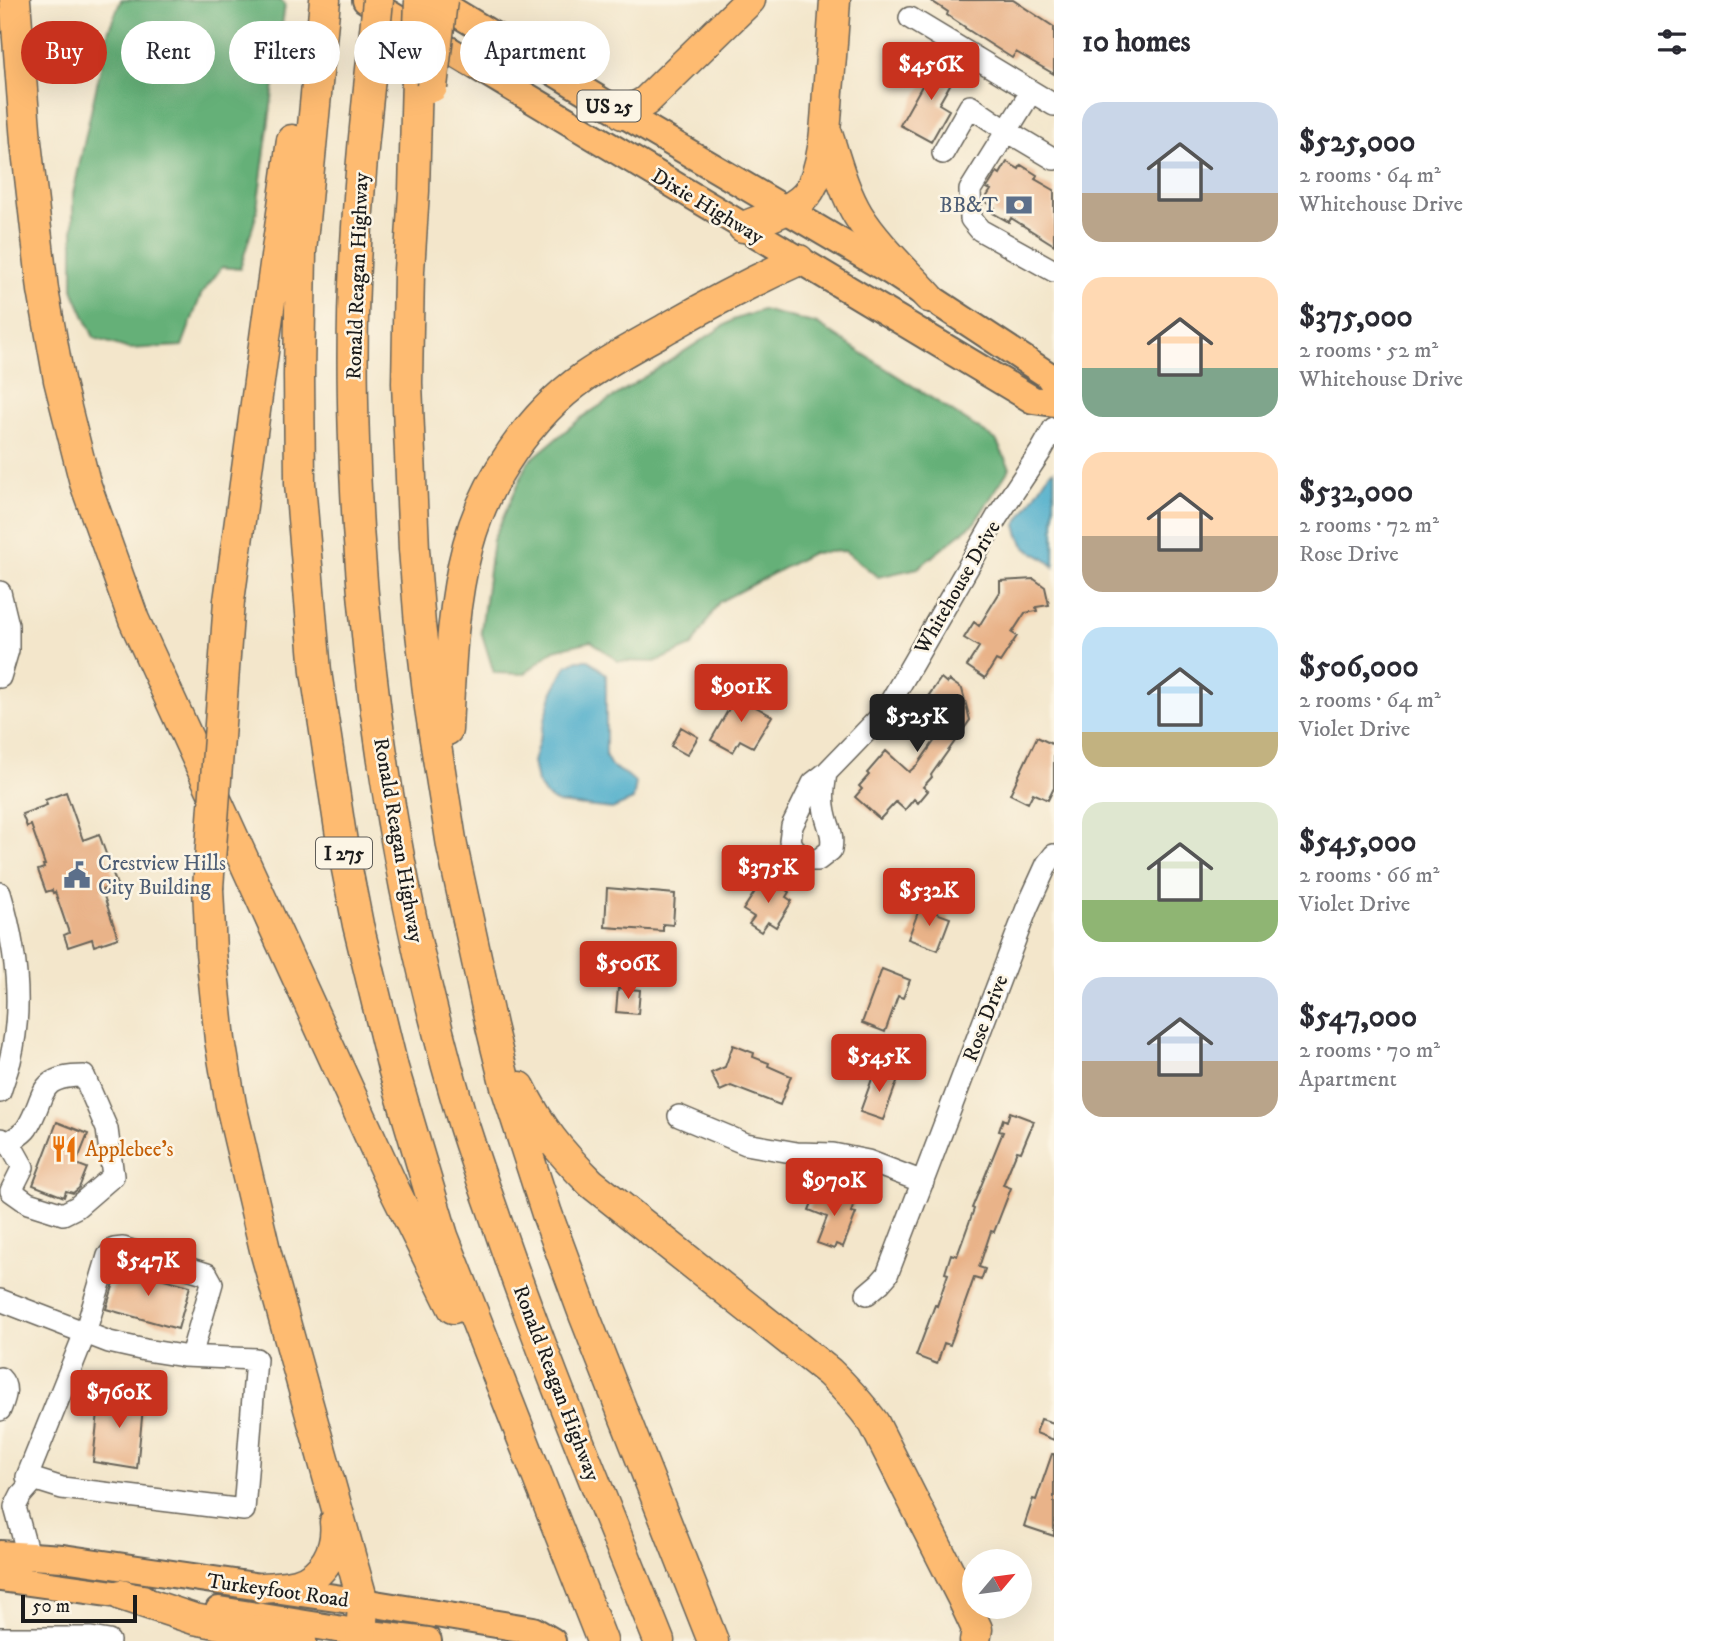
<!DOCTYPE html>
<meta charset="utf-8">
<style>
:root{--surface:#fff;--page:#f2f2f3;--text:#2b2b33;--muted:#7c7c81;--accent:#c8321e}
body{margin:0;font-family:"IM FELL DW Pica",serif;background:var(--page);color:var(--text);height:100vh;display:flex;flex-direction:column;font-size:26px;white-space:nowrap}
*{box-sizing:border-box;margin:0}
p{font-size:23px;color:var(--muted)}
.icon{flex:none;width:38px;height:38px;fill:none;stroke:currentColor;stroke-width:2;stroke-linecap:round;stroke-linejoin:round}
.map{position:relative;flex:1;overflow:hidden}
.panel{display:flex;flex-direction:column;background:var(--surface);width:665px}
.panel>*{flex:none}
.banner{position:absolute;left:21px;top:21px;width:665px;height:63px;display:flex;gap:14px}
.needle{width:46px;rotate:61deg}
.controls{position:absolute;left:962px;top:1549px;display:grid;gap:14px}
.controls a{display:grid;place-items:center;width:70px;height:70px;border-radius:50%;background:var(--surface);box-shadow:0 7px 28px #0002;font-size:35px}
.scale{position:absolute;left:21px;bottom:18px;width:116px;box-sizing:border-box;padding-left:7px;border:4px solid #1c1c1c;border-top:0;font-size:19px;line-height:24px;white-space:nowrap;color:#1c1c1c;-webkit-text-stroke:5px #fcf5e5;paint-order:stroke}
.price{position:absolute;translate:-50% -60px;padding:0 16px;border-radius:7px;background:var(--accent);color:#fff;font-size:23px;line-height:46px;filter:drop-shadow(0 2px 4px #0008)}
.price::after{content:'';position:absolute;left:50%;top:42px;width:21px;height:16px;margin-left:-10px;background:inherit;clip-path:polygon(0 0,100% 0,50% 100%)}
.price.selected{background:#222;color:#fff}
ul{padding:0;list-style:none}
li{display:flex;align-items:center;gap:21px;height:175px;padding:0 28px}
li span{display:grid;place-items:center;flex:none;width:196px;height:140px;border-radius:21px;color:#555}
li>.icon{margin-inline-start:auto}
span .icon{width:84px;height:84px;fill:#fffc;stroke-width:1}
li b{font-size:30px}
h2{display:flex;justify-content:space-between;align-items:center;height:84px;padding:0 28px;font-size:30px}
.pill{padding:0 24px;border-radius:32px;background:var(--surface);box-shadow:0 7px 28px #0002;font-size:24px;line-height:63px}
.pill.selected{background:var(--accent);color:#fff}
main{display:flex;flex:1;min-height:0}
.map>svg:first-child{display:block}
.forest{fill:#65b078;stroke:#40664a;stroke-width:2}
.water{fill:#4aacca;stroke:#336473;stroke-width:2}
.building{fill:#e9b389}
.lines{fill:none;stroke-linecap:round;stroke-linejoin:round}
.minor-casing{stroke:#676359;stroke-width:24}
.major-casing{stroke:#676359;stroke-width:30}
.highway-casing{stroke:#676359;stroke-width:33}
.minor{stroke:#fff;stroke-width:21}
.major{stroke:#febb71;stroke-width:26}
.highway{stroke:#febb71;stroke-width:30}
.highway-bridge-casing{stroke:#676359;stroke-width:33;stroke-linecap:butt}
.highway-bridge{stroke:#febb71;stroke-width:30}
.labels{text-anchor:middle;stroke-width:5;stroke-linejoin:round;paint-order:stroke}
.shield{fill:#fcf5e5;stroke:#5f5d58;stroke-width:2}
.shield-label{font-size:19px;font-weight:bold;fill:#1c1c1c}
.service-label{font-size:21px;fill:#4e5e75;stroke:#fcf5e5;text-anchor:end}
.street-label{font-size:21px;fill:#1c1c1c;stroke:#fcf5e5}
.food-label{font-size:21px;fill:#c56008;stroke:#fcf5e5;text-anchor:start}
</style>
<main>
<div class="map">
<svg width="1054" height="1641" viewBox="0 0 1054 1641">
<rect width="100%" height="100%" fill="#fcf5e5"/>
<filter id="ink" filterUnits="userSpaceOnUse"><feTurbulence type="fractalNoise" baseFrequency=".0143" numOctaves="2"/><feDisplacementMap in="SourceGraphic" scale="14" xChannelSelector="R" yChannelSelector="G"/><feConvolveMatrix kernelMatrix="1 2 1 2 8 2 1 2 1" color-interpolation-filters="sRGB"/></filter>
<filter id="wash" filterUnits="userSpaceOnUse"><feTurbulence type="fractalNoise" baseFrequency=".00686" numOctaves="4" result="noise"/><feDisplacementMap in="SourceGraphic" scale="28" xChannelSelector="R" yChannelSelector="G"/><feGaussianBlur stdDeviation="1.57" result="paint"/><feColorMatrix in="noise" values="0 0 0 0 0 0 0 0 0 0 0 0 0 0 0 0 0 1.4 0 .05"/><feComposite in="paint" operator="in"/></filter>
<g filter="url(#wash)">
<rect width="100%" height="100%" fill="#f3e6cb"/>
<path class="forest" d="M121 0H279L285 4 256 216 240 269 222 267 201 295 182 346 129 349 94 338 73 290V194L109 29Z
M762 310 817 324 996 440 1010 468 975 522 918 568 878 577 845 551 812 553 719 602 692 646 655 662 618 661 591 641 554 650 524 674 494 673 481 631 493 540 528 462 581 418 733 320Z"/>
<path class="water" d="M1054 470V567C1036 547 1024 560 1016 525L1050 472Z
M578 660H589L606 674V757L611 766 627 775 636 783 633 800 612 809 558 803 546 796 537 782 533 762 553 691 566 666Z"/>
<g id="blocks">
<path class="building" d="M930 0H1013L1054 27V74L1016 52 1012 58 965 28V27L947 15 948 12Z
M938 57 959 69 939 104 949 110 931 142 900 125Z
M1007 162 1019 169 1021 165 1037 175 1035 179 1054 190V245L1011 218 1009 222 993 213 995 208 984 201 991 190 987 188 997 172 1000 174Z
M1034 579 1045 587 1049 605 1036 607 1037 611 1025 613 1012 633 1017 636 1000 662 996 660 985 678 967 666 979 647 964 638 974 622 979 626 1000 592V581Z
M941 678 947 683 949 680 962 689 970 720 931 775 932 777 923 787 928 791 918 803 914 799 905 810 896 802 880 819 855 797 862 789 859 786 869 775 867 773 886 751 909 772 918 764 935 740 923 732 931 722 919 713 931 696 929 695Z
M739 691 757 701 754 706 772 716 753 747 740 740 733 752 711 740Z
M681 727 698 737 687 755 671 746Z
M1037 737 1054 745V788L1048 800 1033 793 1028 803 1010 794Z
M66 792 83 840 99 834 117 885 102 890 118 938 94 946 92 939 68 947 64 935 69 933 55 892 53 893 52 890 46 892 38 870 44 868 43 865H45L31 825 27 827 22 814 47 805 45 800Z
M771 880 789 892 786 897 792 901 776 927 768 922 761 932 749 924 754 917 743 910 762 881 768 885Z
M607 888 675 894 673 925 663 924V931L605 927Z
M920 907 950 918 938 950 908 939Z
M882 969 910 980 903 998 898 996 885 1032 862 1023Z
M618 988 640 990 638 1014 616 1012Z
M733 1045 754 1053 753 1057 769 1063 768 1066 791 1076 780 1105 731 1086 720 1091 711 1073 725 1067Z
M876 1068 899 1076 883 1120 860 1112Z
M1010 1112 1034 1121 1021 1152 1017 1151 1003 1185 1011 1188 994 1232 991 1231 979 1267 985 1269 981 1280 974 1278 950 1345 944 1343 937 1364 916 1356 935 1305 937 1306 948 1274 945 1273 951 1254 957 1256 974 1209 972 1208 1003 1132 999 1131 1003 1119 1007 1121Z
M57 1122 88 1134 76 1164 87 1168 79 1188 73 1193 66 1191 64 1197 33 1185Z
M818 1188 855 1202 851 1212 856 1213 843 1247 836 1244 834 1249 817 1243 827 1217 809 1210Z
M119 1267 190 1286 178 1329 106 1309Z
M100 1392 144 1397 137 1469 93 1462Z
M1041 1419 1054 1423V1440L1036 1433Z
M1052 1454H1054V1536L1024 1526 1033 1499 1036 1500Z"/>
</g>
</g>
<g filter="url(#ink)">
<use href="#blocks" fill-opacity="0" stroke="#676359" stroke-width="2"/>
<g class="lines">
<defs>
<path id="minor" d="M910 18 1054 105
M1031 92 970 190 971 219 980 230 1054 271
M943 153 970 106 1007 131 1054 159
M0 592 8 625V650L0 677
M826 773C824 787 822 798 825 812 828 828 834 833 831 850L818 860H807L797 854 790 841 792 826 813 783 826 773 884 713 997 517 1041 451 1054 428
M0 893C16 947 24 1005 10 1061 7 1071 3 1082 0 1092
M679 1116 746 1144 797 1153 833 1154 868 1161 923 1182
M0 1139 9 1142 23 1167 11 1191 28 1203 63 1214 77 1207 113 1176 107 1129 84 1076C35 1076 47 1096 27 1128 23 1134 15 1138 9 1142
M867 1294 880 1283 887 1275 1027 908 1047 864 1054 855
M0 1300 109 1342 145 1350 183 1356 256 1359 244 1510 62 1488 27 1477 85 1333 108 1256 114 1249 123 1248 207 1274 212 1283 191 1356
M0 1378C10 1388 4 1399 0 1410
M28 1555 15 1507 21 1495 35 1479
M0 1638H91L109 1641"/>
<path id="major" d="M366 0 1033 400 1054 403
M435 0 623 114 890 271 1048 375 1054 384
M0 1554 63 1558 363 1602 533 1630 552 1641
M0 1578 143 1598
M219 1610 362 1633 428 1641"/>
<path id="highway" d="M15 0 26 142 43 290 59 380 85 483 134 620 393 1187 453 1308
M325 0 301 252 299 375 300 483 316 672 343 849 358 925 393 1068 443 1236 602 1641
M373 51C365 122 358 193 355 265 350 351 353 441 358 528 371 730 406 931 464 1126 473 1154 483 1183 493 1211 542 1357 602 1498 659 1641
M417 76 414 191 409 271 407 383 414 549 420 625 430 708 452 846 491 1026 506 1087 547 1214 585 1317 713 1641
M623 114 646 101 750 0
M827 134C836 160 843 190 858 215 876 244 905 271 929 297
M743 227C762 219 798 209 809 191 825 165 826 121 828 91 831 61 833 30 835 0
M229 601 292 140
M447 730C450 668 452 605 468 545 485 481 530 415 584 377 612 358 642 342 671 326 713 302 755 280 799 260
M208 888 211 952 220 1040 231 1105 266 1254 363 1602 361 1641
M520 1087C540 1128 559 1151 591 1183L829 1372C846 1388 860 1404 874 1423L962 1597 977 1629 975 1641
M263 1588C274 1587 286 1587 297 1584 324 1576 338 1549 335 1522
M121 1595 194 1619 295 1638 301 1641"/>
</defs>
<use href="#minor" class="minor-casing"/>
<use href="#major" class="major-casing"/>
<use href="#highway" class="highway-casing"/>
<use href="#minor" class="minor"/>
<use href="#major" class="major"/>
<use href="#highway" class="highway"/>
<defs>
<path id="highway-bridge" d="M373 51 378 0
M418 55 420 0
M432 87 442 0
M208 888 229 601"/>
</defs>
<use href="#highway-bridge" class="highway-bridge-casing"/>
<use href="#highway-bridge" class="highway-bridge"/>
</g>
</g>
<defs>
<symbol id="bank-bare" viewBox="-9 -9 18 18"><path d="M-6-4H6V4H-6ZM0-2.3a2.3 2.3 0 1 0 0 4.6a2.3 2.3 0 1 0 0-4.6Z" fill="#5c6f8a" stroke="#fcf5e5" stroke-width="2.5" paint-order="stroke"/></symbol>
<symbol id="civic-bare" viewBox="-9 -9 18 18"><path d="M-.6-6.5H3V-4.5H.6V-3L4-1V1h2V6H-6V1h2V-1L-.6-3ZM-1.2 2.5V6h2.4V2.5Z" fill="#5c6f8a" stroke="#fcf5e5" stroke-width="2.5" paint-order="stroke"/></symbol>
<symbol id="restaurant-bare" viewBox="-9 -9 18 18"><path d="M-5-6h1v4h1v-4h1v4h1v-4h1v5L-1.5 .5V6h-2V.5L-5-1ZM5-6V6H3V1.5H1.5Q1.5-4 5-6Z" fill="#e8710a" stroke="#fcf5e5" stroke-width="2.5" paint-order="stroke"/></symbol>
</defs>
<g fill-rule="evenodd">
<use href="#bank-bare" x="1000" y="186" width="38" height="38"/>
<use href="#civic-bare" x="58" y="856" width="38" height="38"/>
<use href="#restaurant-bare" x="45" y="1130" width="38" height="38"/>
</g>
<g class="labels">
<g class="shield">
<rect x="577.5" y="90.5" width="63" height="31" rx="5"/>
<rect x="316" y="837.5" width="56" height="31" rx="5"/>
</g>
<g class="shield-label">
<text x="609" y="113">US 25</text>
<text x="344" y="860">I 275</text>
</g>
<g class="service-label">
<text x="998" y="212">BB&amp;T</text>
<text x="98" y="870" text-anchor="start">Crestview Hills<tspan x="98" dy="24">City Building</tspan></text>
</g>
<g class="street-label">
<text transform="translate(708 206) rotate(31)" y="7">Dixie Highway</text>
<text transform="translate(357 276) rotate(-88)" y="7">Ronald Reagan Highway</text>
<text transform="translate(957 587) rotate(-60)" y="7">Whitehouse Drive</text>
<text transform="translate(399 840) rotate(80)" y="7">Ronald Reagan Highway</text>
<text transform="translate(985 1018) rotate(-69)" y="7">Rose Drive</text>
<text transform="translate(557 1383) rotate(69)" y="7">Ronald Reagan Highway</text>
<text transform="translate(278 1590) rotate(8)" y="7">Turkeyfoot Road</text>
</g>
<g class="food-label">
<text x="85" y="1156">Applebee's</text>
</g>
</g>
</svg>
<div class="controls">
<a><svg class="needle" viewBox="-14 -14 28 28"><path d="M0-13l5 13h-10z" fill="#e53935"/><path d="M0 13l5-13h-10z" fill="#7c7c81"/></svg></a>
</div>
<div class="scale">50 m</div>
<b class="price" style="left:931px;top:102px">$456K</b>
<b class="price" style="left:741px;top:724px">$901K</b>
<b class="price selected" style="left:917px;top:754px">$525K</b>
<b class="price" style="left:768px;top:905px">$375K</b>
<b class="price" style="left:929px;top:928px">$532K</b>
<b class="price" style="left:628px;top:1001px">$506K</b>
<b class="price" style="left:879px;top:1094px">$545K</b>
<b class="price" style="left:834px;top:1218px">$970K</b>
<b class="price" style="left:148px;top:1298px">$547K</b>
<b class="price" style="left:119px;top:1430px">$760K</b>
<div class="banner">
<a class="pill selected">Buy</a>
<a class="pill">Rent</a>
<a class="pill">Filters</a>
<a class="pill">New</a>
<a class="pill">Apartment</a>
</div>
</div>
<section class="panel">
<h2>10 homes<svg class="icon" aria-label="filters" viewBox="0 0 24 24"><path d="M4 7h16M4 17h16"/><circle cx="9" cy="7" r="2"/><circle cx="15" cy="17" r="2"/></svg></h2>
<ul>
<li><span style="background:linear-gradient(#c9d6e8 65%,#b9a48a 0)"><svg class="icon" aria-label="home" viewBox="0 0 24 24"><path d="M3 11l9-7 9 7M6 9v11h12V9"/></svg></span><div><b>$525,000</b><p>2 rooms · 64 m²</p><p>Whitehouse Drive</p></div></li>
<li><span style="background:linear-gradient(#ffd9b3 65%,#7fa58c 0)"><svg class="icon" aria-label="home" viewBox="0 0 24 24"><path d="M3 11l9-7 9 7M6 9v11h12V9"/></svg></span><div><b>$375,000</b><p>2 rooms · 52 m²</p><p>Whitehouse Drive</p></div></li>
<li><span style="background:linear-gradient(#ffd9b3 60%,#b9a48a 0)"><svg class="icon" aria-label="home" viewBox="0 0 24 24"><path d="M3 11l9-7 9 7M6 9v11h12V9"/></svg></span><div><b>$532,000</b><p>2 rooms · 72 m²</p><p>Rose Drive</p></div></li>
<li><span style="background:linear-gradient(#bfe0f5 75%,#c2b280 0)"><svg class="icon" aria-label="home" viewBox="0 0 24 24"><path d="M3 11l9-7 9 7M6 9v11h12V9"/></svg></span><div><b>$506,000</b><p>2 rooms · 64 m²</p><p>Violet Drive</p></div></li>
<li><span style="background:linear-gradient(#dfe7d0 70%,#8fb573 0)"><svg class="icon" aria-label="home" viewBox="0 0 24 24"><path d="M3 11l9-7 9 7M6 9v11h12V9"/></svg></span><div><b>$545,000</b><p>2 rooms · 66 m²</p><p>Violet Drive</p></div></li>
<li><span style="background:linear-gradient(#c9d6e8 60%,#b9a48a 0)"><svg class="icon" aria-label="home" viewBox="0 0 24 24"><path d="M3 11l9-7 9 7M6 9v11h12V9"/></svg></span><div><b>$547,000</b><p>2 rooms · 70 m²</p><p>Apartment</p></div></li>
</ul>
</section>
</main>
